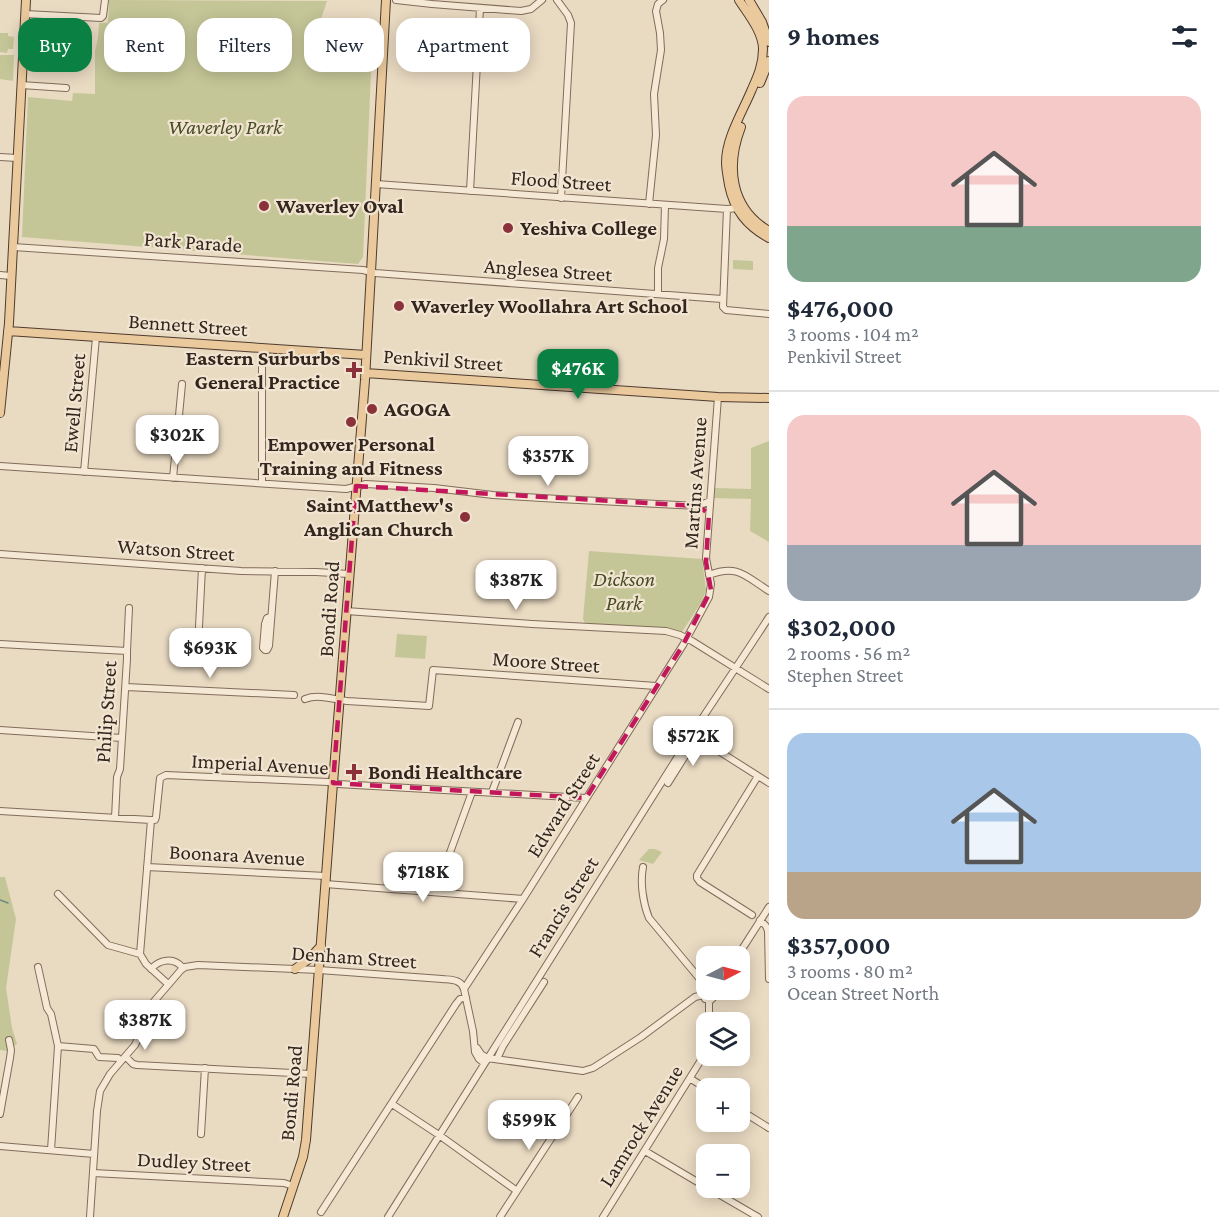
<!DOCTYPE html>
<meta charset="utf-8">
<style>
:root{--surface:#fff;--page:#f6f6f7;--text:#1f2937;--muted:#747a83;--line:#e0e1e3;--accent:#0b8043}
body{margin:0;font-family:"Crimson Pro",serif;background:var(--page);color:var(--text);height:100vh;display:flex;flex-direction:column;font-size:22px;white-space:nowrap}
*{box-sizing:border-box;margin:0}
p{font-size:20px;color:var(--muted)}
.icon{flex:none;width:33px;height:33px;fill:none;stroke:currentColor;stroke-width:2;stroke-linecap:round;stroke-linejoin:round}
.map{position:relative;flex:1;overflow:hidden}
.panel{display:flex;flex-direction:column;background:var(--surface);width:450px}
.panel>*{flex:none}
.banner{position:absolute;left:18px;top:18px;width:570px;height:54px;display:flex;gap:12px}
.needle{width:39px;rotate:84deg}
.controls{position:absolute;left:696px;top:946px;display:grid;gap:12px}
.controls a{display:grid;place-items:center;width:54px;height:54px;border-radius:12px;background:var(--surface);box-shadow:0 3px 15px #0003;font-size:30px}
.price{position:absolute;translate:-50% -51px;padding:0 14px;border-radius:12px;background:#fff;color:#222;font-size:20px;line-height:39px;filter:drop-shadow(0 2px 3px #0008)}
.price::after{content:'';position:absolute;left:50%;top:36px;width:18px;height:14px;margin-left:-9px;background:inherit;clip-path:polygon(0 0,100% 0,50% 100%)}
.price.current{background:var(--accent);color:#fff}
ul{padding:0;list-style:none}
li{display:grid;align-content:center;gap:12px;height:318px;padding:0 18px}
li+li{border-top:2px solid var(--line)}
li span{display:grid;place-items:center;height:186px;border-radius:18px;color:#555}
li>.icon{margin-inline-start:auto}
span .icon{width:108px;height:108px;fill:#fffc;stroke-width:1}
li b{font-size:26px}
h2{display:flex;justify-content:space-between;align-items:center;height:72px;padding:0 18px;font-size:26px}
.pill{padding:0 21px;border-radius:18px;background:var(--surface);box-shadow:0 3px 15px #0003;font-size:21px;line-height:54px}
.pill.current{background:var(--accent);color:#fff}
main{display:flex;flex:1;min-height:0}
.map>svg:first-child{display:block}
.green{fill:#c5c697}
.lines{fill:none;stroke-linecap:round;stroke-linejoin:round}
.stream{stroke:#6c897f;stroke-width:1.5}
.minor-casing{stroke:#816c5b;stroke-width:8}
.major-casing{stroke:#4f3b2f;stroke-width:10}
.minor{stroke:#f5e8d4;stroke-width:6}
.major{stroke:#eaca9d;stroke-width:8}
.marked{fill:none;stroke:#c2185b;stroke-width:4.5;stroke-dasharray:12 8;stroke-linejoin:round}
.poi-dot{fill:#8b313a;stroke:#f1e5d1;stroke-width:2}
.labels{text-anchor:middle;stroke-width:4.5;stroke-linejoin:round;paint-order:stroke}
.park-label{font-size:21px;font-style:italic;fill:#474d26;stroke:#f1e5d1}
.street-label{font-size:21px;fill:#33261e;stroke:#f1e5d1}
.poi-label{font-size:21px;font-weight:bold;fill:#33261e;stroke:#f1e5d1;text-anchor:start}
</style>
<main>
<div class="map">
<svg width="769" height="1217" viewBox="0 0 769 1217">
<rect width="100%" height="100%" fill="#e9dac2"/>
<path class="green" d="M109 0 327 1 317 31 332 36 364 37 372 49 363 257 358 264 22 237 28 97 72 101 73 93 95 94V51L98 38 99 23H108Z
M0 33H8V36L14 37 13 49H8L7 53 0 52Z
M0 55H14L13 81 0 79Z
M733 260 753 261V270L733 269Z
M769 441V542L750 531 751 499 714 498 715 488 751 489V448Z
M589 551 702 559 706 590 702 601 680 635 587 627 583 619Z
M397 634 427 636 425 659 395 657Z
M649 849H655L662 852 653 864 639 860Z
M0 877H5L16 919 6 988 12 1028 17 1044 7 1051 0 1050Z"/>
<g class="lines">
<path class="stream" d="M0 900 8 903"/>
<defs>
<path id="minor" d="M396 0 432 4 521 11 531 9 542 0
M557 0 568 15 571 23 561 198
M25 14 101 18 103 16 105 0
M21 85 66 88
M0 157 17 158
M376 184 727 209 739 208
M470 191 480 8
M649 204 656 135 654 94 661 50 660 33 656 11 658 4 663 0
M727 209 723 307 726 310 769 314
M13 247 363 270 375 273 722 299
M0 275 11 276
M658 294V268L664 239 665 205
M262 348V483
M0 466 346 489 366 484 434 488 493 495 559 499 698 506 710 501
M84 472 96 337
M173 478 182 384
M0 554 241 571 316 572 349 574
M709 575C738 564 745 576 769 591
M346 611 532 624 666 631 680 635 692 641 769 689
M270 617 267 618 265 624 263 648 265 650H267L269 646 275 571
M0 644 127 651
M198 646 202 568
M126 687 294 695
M305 699C318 694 333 699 347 701L429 706 433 670 656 686
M0 730 122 738
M692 734 769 783
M668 783 697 737
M492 792 518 722
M0 811 151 820
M115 818 117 777 120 769 127 659V651L129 608
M151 820H155L156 817 160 778 166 775 328 782 338 784 586 798
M151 820 140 954 146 964 168 984
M147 867 326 876
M643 867C640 883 643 903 649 918L699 978 706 990
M325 884 523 899
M436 891 472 792
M58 894 108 945 140 954
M752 915 700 882 697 878V875L758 776
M760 920 766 926 768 931 769 979
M737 957 769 907
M38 967 47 1008 51 1014 58 1046 51 1150
M151 969C160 959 174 957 183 968
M464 989 523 899 683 645 709 597 711 584 706 558 718 397
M703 994 705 999 711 1000 714 997 713 990
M709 1000V1023
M58 1046 94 1049 99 1057 118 1058 121 1061
M477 1048 481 1054 487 1058 583 1071 593 1068 641 1037 695 997 703 995
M126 1057 133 1064 137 1065 311 1074
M497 1059 503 1046 544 982
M691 1079 707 1089
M392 1104 439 1135 517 1191
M740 1110 769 1128
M0 1114 10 1058 11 1050 9 1040
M201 1134 205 1068
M0 1146 94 1154
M645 1151 706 1187
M93 1173 284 1183 293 1186
M708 1188 758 1217
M321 1212 456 1004 460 999 466 997
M90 1217 97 1111 100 1091 110 1074 135 1045 140 1034 146 1014 150 1006 181 970 185 967 198 965 319 970 442 979C451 980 461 979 464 989L473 1031 475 1052 479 1059 484 1063
M388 1217 692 734C718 694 744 656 769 617
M500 1217 578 1097
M603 1217 706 1052"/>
<path id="major" d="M739 0C748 14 763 32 763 49 763 64 758 76 752 89 743 111 726 138 726 162 726 170 728 178 729 185 734 210 747 226 769 238
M749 0 762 22 769 42
M760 83 769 61
M741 127C726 166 730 208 769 231
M8 331 366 355
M365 373 718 397 769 398
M0 413 9 323 26 0
M295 969 309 959 321 946
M283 1217 303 1157 306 1140 333 783 365 380 386 0"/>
</defs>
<use href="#minor" class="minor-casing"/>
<use href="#major" class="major-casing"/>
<use href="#minor" class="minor"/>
<use href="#major" class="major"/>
</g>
<path class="marked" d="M356 486 698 506 709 514 706 562 711 590 683 645 586 798 333 783Z"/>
<g class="poi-dot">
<circle cx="264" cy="206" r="6"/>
<circle cx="508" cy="228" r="6"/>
<circle cx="399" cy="306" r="6"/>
<path d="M351 361h6v6h6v6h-6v6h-6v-6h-6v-6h6z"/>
<circle cx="372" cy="409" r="6"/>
<circle cx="351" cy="422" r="6"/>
<circle cx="465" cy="517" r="6"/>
<path d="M351 763h6v6h6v6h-6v6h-6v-6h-6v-6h6z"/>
</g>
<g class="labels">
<g class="park-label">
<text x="225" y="134">Waverley Park</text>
<text x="624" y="586">Dickson<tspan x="624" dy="24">Park</tspan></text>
</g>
<g class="street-label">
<text transform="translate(561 181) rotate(4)" y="7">Flood Street</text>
<text transform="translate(193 242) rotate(4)" y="7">Park Parade</text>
<text transform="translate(548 270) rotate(4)" y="7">Anglesea Street</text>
<text transform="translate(188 325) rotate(4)" y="7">Bennett Street</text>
<text transform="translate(443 360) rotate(4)" y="7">Penkivil Street</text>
<text transform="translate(74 403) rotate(-85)" y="7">Ewell Street</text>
<text transform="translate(695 483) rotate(-86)" y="7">Martins Avenue</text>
<text transform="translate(176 550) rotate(4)" y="7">Watson Street</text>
<text transform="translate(329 609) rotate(-86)" y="7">Bondi Road</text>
<text transform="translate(546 662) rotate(4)" y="7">Moore Street</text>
<text transform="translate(106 712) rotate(-86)" y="7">Philip Street</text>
<text transform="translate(260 764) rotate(3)" y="7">Imperial Avenue</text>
<text transform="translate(563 805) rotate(-58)" y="7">Edward Street</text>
<text transform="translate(237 855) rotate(3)" y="7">Boonara Avenue</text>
<text transform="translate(563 907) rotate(-58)" y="7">Francis Street</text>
<text transform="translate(354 957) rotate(4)" y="7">Denham Street</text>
<text transform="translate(291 1093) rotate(-85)" y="7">Bondi Road</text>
<text transform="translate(641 1126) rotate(-58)" y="7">Lamrock Avenue</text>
<text transform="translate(194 1162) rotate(3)" y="7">Dudley Street</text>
</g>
<g class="poi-label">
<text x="276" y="213">Waverley Oval</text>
<text x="520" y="235">Yeshiva College</text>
<text x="411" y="313">Waverley Woollahra Art School</text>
<text x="340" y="365" text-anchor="end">Eastern Surburbs<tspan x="340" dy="24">General Practice</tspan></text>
<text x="384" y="416">AGOGA</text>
<text x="351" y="451" text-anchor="middle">Empower Personal<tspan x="351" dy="24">Training and Fitness</tspan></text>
<text x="453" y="512" text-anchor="end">Saint Matthew's<tspan x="453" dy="24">Anglican Church</tspan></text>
<text x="368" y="779">Bondi Healthcare</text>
</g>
</g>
</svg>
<div class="controls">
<a><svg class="needle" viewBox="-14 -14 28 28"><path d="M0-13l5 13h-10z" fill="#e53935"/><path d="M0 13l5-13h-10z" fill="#747a83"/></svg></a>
<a><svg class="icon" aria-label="layers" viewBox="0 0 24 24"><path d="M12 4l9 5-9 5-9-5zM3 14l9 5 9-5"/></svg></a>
<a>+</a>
<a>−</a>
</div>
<b class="price current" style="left:578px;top:400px">$476K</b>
<b class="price" style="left:177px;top:466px">$302K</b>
<b class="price" style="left:548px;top:487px">$357K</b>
<b class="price" style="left:516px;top:611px">$387K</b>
<b class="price" style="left:210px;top:679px">$693K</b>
<b class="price" style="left:693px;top:767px">$572K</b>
<b class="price" style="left:423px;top:903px">$718K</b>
<b class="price" style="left:145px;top:1051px">$387K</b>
<b class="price" style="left:529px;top:1151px">$599K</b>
<div class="banner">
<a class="pill current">Buy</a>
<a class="pill">Rent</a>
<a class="pill">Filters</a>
<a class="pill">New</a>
<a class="pill">Apartment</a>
</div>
</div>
<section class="panel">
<h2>9 homes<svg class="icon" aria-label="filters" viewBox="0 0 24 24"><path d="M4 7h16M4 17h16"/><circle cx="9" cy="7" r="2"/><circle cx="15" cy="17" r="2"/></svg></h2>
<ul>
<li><span style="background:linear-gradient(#f6c9c9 70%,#7fa58c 0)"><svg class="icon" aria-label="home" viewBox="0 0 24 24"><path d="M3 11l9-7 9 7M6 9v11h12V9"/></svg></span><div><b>$476,000</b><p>3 rooms · 104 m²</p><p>Penkivil Street</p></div></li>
<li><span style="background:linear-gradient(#f6c9c9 70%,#9aa5b1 0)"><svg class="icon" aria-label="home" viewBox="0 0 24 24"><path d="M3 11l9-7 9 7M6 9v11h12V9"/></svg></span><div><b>$302,000</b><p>2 rooms · 56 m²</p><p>Stephen Street</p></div></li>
<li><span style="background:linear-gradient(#a9c7e8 75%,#b9a48a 0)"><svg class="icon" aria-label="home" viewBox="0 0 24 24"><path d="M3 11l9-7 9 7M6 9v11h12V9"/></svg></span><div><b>$357,000</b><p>3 rooms · 80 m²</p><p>Ocean Street North</p></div></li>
</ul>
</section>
</main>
